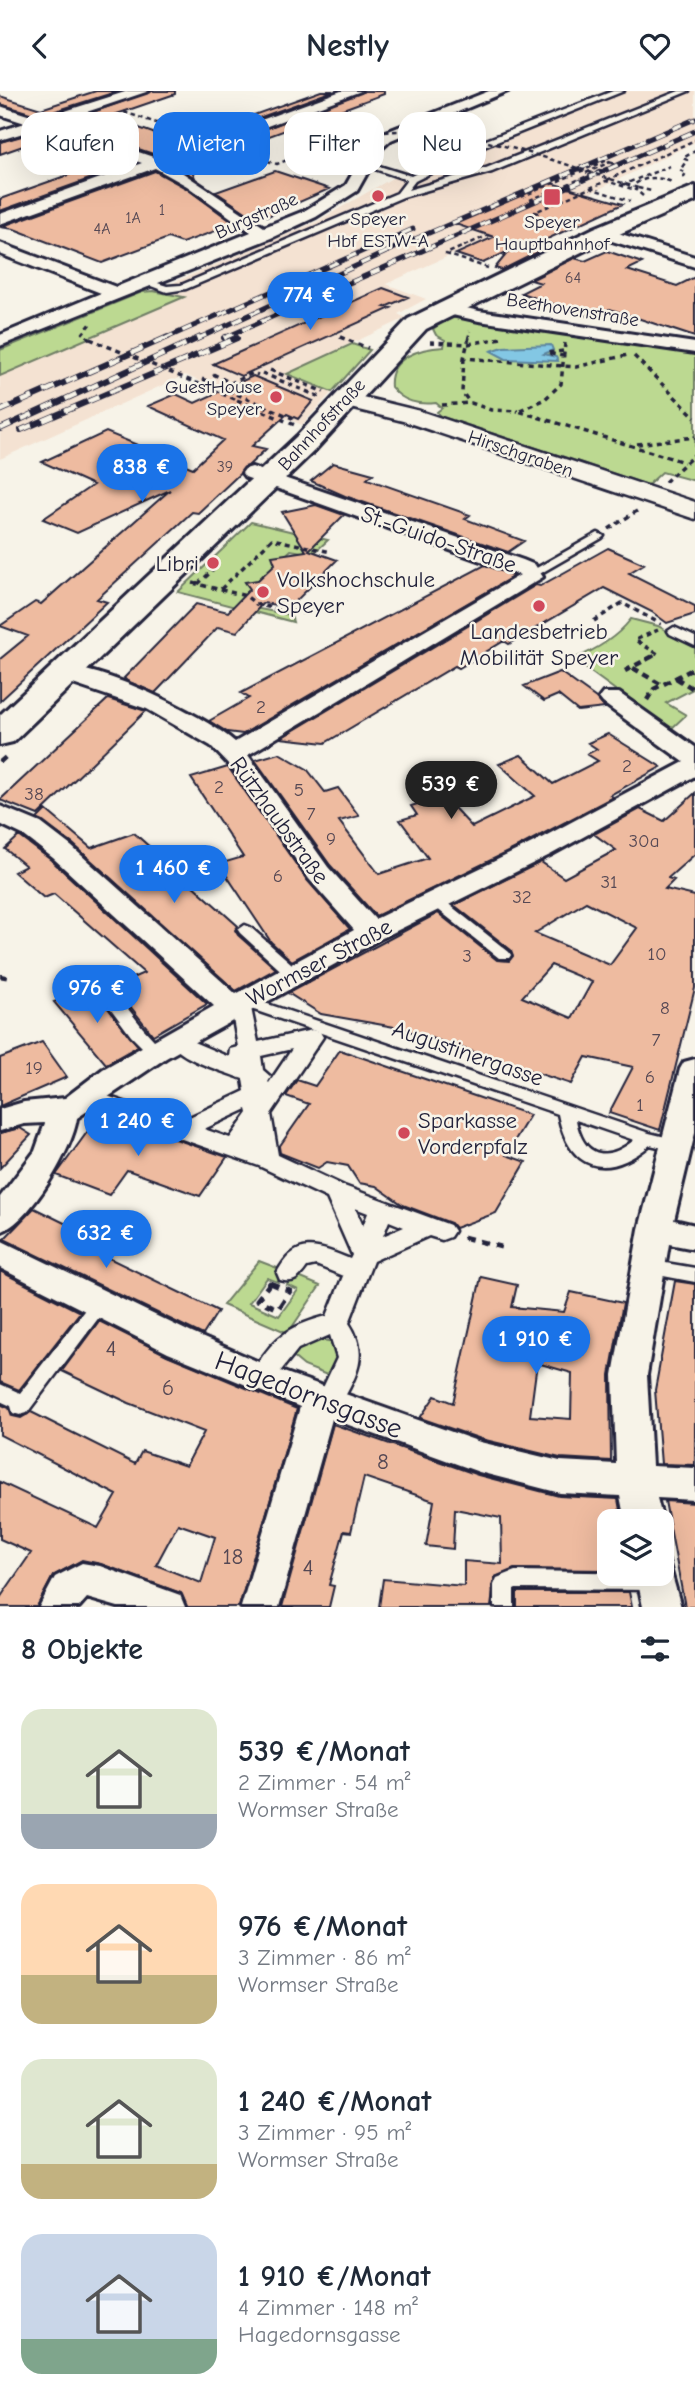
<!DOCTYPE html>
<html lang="de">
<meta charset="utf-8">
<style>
:root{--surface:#fff;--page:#f6f6f7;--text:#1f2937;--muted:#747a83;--accent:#1a73e8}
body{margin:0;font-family:"Comic Neue",sans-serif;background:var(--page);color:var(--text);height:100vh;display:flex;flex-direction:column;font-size:26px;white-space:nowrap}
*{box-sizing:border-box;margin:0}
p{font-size:23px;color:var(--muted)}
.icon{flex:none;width:38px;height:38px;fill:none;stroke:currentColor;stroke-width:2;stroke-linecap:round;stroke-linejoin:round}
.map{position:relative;height:1516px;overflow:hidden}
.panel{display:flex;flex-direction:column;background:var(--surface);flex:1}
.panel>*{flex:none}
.top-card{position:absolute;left:21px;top:21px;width:654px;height:63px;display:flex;gap:14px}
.buttons{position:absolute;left:597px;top:1418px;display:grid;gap:14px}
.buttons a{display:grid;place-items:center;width:77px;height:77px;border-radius:14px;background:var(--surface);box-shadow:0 7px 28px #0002;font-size:35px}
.price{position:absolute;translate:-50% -60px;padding:0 16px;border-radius:24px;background:var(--accent);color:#fff;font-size:23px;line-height:46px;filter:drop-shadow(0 2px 4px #0008)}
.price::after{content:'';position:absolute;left:50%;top:42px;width:21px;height:16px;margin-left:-10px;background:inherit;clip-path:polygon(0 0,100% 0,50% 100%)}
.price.current{background:#222;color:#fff}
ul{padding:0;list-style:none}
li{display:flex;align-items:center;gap:21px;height:175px;padding:0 21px}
li span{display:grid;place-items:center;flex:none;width:196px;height:140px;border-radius:21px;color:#555}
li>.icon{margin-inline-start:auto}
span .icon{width:84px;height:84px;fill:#fffc;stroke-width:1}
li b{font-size:30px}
h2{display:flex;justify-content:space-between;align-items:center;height:84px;padding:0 21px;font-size:30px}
.chip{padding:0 24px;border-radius:21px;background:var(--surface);box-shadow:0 7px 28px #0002;font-size:24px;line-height:63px}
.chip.current{background:var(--accent);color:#fff}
header{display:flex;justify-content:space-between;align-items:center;height:91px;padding:0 21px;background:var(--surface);font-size:32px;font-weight:700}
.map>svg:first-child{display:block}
.built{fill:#f4e2d2}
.green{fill:#bcd991;stroke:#6f7e66;stroke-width:2}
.water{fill:#83c7e4;stroke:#5c85a0;stroke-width:2}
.building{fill:#eebba0;stroke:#22223b;stroke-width:2;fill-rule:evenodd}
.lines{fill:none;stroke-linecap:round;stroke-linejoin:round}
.service-casing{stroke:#22223b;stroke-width:5}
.pedestrian-casing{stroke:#22223b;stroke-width:5}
.minor-casing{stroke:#22223b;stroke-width:6}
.tertiary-casing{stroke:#22223b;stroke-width:5}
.secondary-casing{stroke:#22223b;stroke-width:6}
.path-far3{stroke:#22223b;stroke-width:2.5;stroke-dasharray:4.5 3.5;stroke-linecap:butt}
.path-far2{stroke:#22223b;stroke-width:3.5;stroke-dasharray:5 4.5;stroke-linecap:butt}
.path-far1{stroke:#22223b;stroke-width:4.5;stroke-dasharray:7 5;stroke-linecap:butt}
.path{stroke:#22223b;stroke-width:5;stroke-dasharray:9 7;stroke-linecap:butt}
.service{fill:#f7f3e8;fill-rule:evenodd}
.pedestrian{fill:#f7f3e8;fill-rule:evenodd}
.minor{fill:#f7f3e8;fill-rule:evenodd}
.tertiary{fill:#f7f3e8;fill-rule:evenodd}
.secondary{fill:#f7f3e8;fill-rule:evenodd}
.rail-far1-casing{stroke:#22223b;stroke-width:5}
.rail-casing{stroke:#22223b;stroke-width:6}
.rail-far1{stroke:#f7f3e8;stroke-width:3.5;stroke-dasharray:10;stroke-linecap:butt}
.rail{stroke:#f7f3e8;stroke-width:4.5;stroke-dasharray:12;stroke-linecap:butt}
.path-bridge-far1{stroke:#22223b;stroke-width:2.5;stroke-dasharray:4.5 3.5;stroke-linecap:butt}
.path-bridge{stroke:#22223b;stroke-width:3.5;stroke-dasharray:5 4.5;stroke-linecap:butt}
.poi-dot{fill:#d1495b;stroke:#f7f3e8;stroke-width:2.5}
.labels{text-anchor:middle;stroke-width:5;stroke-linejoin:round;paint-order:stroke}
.far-number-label{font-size:16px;fill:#554854}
.far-street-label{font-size:19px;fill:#22223b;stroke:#f7f3e8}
.far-poi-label{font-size:19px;fill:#22223b;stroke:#f7f3e8}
.number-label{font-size:19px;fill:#554854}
.street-label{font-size:23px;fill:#22223b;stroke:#f7f3e8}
.poi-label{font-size:23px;fill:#22223b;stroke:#f7f3e8;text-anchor:start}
.near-number-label{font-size:23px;fill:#554854}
.near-street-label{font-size:28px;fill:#22223b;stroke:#f7f3e8}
</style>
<header><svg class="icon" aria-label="back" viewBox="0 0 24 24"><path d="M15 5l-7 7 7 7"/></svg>Nestly<svg class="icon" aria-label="heart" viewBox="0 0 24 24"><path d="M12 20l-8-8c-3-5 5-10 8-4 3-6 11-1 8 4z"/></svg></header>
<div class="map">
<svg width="695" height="1516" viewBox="0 0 695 1516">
<rect width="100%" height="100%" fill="#f7f3e8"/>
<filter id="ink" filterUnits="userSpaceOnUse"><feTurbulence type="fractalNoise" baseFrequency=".0143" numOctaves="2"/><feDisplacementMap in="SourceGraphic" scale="14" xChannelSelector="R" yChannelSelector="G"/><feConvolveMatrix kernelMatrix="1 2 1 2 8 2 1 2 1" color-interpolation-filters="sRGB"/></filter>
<g filter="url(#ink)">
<path class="built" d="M617 0H695V51L597 99 386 193 426 208 398 223 406 227 288 282 332 301 302 334 185 284 0 368V285L183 206 153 200 316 131 394 86 406 88Z"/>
<path class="green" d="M153 200 184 206 0 285V259L142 201Z
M449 226 695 261V390L662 381 648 394 440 325 437 321 442 317 436 312C418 314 403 311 391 296 388 266 421 257 444 256L445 249 436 244 433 238Z
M352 253 370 259 332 301 287 283Z
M251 431 328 449 313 463 291 459 257 490 247 493 253 496 254 517 291 524 293 531 178 501Z
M631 528 658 535 695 556V597L666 612 686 624 670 639 573 568C594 560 616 547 631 528Z
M259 1170 285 1180 278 1191 267 1187 249 1212 279 1225 298 1199 287 1194 294 1184 320 1195 288 1242 223 1214Z
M313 1247 333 1251 342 1258 327 1284 304 1275 291 1264 292 1258Z"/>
<path class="water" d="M551 254 553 259 544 263 556 266 558 270 506 268 491 260 503 256Z"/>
<path class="building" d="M96 0H119L40 25 0 13V5L41 18Z
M152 0H175V3L108 26 178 51 321 0H333L156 64 62 32Z
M364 0H384V3L190 74 195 87 174 73Z
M40 40 134 72 0 120V108L102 72 37 50 0 63V51Z
M155 80 186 97 235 133 182 152 168 147 102 172 14 138 0 136Z
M275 80 329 98 268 125 262 123 253 126 216 101Z
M551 92 623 113 530 156 542 159 502 179 495 177 509 160 483 172 456 163 494 146 455 133Z
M607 160 642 172 627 179 677 195 695 186V246L610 218 588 225 521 202 541 192 531 189 574 167 585 170Z
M383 197 408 206 385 216 391 217 241 285 213 273Z
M253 285 313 310 298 328 287 323 252 355 266 358 198 422 192 421 97 508 107 511 0 610V568L28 545 0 535 35 511 41 513 170 399 77 442 43 428 93 394 42 371 106 341 193 377 223 349 148 315 176 303 195 312Z
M333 372 373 383 367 388 470 424 465 428 524 450 508 461 345 405 311 390Z
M316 414 344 424 309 459 337 469 290 516 263 512 237 541 218 536 155 602 127 590 124 587 196 513 228 521 250 498 245 491 258 489 275 473 272 465 306 460 282 421Z
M608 457 644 473 629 482 695 515V523L667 532 652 521 604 497 509 553 504 550 459 577 455 575 325 652 281 647 536 494 540 495Z
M485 474 514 485 243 643 227 641 209 630 249 607 241 602Z
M560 581 596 607 605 617 578 620 558 604 544 610 524 595Z
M108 608 146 620 38 724 0 709Z
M608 643 661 676 610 704 613 706 518 756 376 825 330 774 255 669 279 662 307 678 325 701 338 697 359 725 339 730 379 783 428 767 400 729 417 724 411 715 443 705 472 736 535 705 499 673 521 664 553 693 598 670 587 663 597 658 588 652Z
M228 676 307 789 350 838 292 870 271 851 219 773 243 766 191 687Z
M695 702V763L668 787 674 789 665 798 695 805V897L660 1039 609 1022 633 976 586 966 571 993 400 937 321 923 288 902 438 822 497 869 509 870 513 865 511 859 454 814 541 771 564 787 616 759 594 743 640 718 664 730ZM586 811 637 837 610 874 535 842ZM551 874 592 891 572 927 522 906Z
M46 719 91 757 134 742 238 835 235 839 238 844 276 878 236 900 73 753 37 728Z
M19 745 51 769 207 913 153 944 114 895 144 882 54 803 44 807 14 781 26 775 5 758Z
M92 897 138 955 106 973 54 911Z
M42 951 67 986 0 1015V967Z
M340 959 530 1024 506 1064 526 1071 496 1122 455 1137 451 1132 403 1114 376 1095 359 1092 348 1075 327 1071 318 1077 280 1062 279 1056 309 1013 286 1005 297 989 315 995Z
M101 1022 227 1066 200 1105 127 1079 109 1104 56 1084Z
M20 1037 31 1044 0 1077V1042Z
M34 1117 93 1146 84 1155 218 1220 203 1244 4 1148Z
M0 1180 80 1221 19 1299 0 1291Z
M481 1186 517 1194 512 1216 564 1221 571 1201 623 1212 610 1284 611 1370 560 1367 481 1348 420 1327 435 1305 453 1312ZM537 1272 572 1282 571 1328 530 1325Z
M675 1190 695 1193V1374L661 1373 655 1299Z
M99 1230 167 1264 297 1318 239 1516H187L181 1502 101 1473 82 1469 53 1485 37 1516H0V1507L31 1462 0 1448V1391L98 1437 117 1404 0 1344V1313L9 1317 12 1325 21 1327 31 1321 135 1373 142 1360 186 1375 204 1341 129 1312 62 1280ZM178 1433 215 1446 201 1492 156 1474Z
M333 1333 478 1384 559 1405 618 1408 622 1430H609V1479L514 1478 495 1486 491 1516H379L383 1488 464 1495V1470L502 1473 501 1427 455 1418 453 1458 426 1455 434 1410 364 1386 351 1441 344 1440 329 1494 334 1495 329 1516H282Z
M665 1410 695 1412V1516H685Z
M517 1501H629L632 1516H517Z"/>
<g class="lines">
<defs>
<path id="service" d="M613 0H624L479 58 415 90 408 99 486 77 679 0H689L492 81 403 106 186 198 167 201 143 192 148 189 167 195 181 194 397 102 407 89 363 74V70L411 85 473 54Z
M598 442 604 445 602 447 536 485 532 486 526 483Z
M674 536 695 546V555L670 543 668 540Z
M436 805 441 807 509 861 511 864 509 867H499L431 813 429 810 431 807Z
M245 834 250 836 300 880 303 884 300 888H290L240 842 238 839Z
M102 890 107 891 143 937 164 960 162 964H150L131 945 94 895Z
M247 906 649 1042 682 1050 684 1054 682 1058 676 1060 650 1054C607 1090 569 1080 558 1023L242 915 239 911 242 907ZM576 1029 634 1049C606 1072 583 1066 576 1029Z
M648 1169 695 1177V1191L642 1181 639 1176 642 1171Z
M100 1205 106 1207 109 1212 106 1217 27 1322 20 1324 13 1322 11 1315 0 1310V1293L20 1302 94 1207Z
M515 1480 659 1482 662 1484 665 1490 662 1496 655 1499 516 1498 514 1499V1516H494V1494L497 1487Z"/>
<path id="pedestrian" d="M243 915 251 917 258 951 312 939 320 941 323 946 271 1023 278 1064 344 1095 450 1134 454 1140 450 1146 442 1149 429 1145 373 1170 349 1232C368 1261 359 1281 343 1309L334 1312 325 1309 321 1301 337 1267 330 1244 298 1258 279 1282 270 1285 261 1282 257 1275C273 1245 295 1233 327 1225L343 1185 316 1174 307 1176C299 1187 295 1193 280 1189L277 1182C296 1145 318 1155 350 1168L352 1164 327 1107 259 1075 99 1019 96 1013 99 1007 107 1005 181 1030 245 1000 243 988C225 981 182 969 173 954L176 949 184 947 229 966 230 958 238 956 232 922 235 917ZM292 958 269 992 268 991 271 986 263 979 261 965ZM247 1018 248 1022 230 1047 204 1038ZM355 1117 368 1122 363 1135ZM389 1130 404 1136 383 1145Z"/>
<path id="minor" d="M128 0H149L54 32 156 67 341 0H361L168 72 264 136 304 120 346 94 367 57 381 43 489 0H508L391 49 380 59 357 100 316 126 271 147 0 255V244L101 202 0 163V152L116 196 251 141 187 95 155 77 0 133V123L142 72 40 37 0 49V40L25 32 0 24V15L40 28Z
M602 137 695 166V176L596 145V139Z
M445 212 479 220 695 252V262L479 230 439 221 436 217 439 213Z
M252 376 523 469 535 474 543 486 248 664 328 776 375 828 532 752 684 671 603 612 599 607 603 602H619L695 656V685L550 764 382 847 166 967 77 1027C73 1058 30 1132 0 1141V1106L35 1060 45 1032 24 1033 0 1040V1018L24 1011 65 1007 103 978 214 915 53 767 23 744 0 733V715L41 732 71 755 236 903 354 839 309 788 236 681 211 655 147 618 55 587 51 582 55 577C90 568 208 626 235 651L520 484 245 386 242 382 245 378Z
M695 968V1042L674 1129 695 1134V1158L669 1153 647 1284 652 1375 695 1377V1409L657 1407 663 1430 662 1432V1430H625L620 1405 560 1402 479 1381 332 1328 279 1516H241L300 1316 168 1262 0 1177V1149L192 1242 275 1278 480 1351 560 1370 616 1373 613 1284 639 1138 680 978 684 971Z
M662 1467 668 1470 681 1516H643L636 1482H662Z
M82 1472 100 1475 180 1504 185 1516H118L87 1507 79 1516H39L55 1486Z"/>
<path id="tertiary" d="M346 302 420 320 695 411V428L403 330 338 314 334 309 338 304Z"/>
<path id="secondary" d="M695 95V110L610 147 426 238 317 357 13 651 0 654V624L297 345 408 228 594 137Z"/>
</defs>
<use href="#service" class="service-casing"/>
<use href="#pedestrian" class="pedestrian-casing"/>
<use href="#minor" class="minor-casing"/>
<use href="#tertiary" class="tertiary-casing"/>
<use href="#secondary" class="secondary-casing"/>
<path class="path-far3" d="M124 21 189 43
M356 52 341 48 363 44
M237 60 277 73 341 48
M586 82 610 71
M683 87 686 82 680 79 687 69 683 67 695 60
M607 89 695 49
M622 94 670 75
M590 97 630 110
M638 97 651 100
M643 105 636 99 635 93C647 85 659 86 672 91
M521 106 605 70 616 73 530 109
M539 122 535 121 606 90 636 99
M488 177 446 163 489 144
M340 246 344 248
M90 248 83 242 91 232
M468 248 470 240
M497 248 501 247"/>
<path class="path-far2" d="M88 246 90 248
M340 246 368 257
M469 246 464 267 576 276 628 264
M430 251 468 253 501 247
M565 252 561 293 545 308 518 320 684 371
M563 260 547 262 563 265
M634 265 695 326
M464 267 462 301 470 312
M270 279 324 301
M262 282 320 306
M213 283 231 292 253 282 258 284
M202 288 297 329
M237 309 295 334
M442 314 471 312 491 319 518 320
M637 353 695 346
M665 391 695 363
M609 438 637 420
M193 492 246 505 256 513 276 518 302 522 317 518
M198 493 213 479 208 478
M221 498 272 448 331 461
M594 530 622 512 661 533
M650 567 658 563 635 549 658 539"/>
<path class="path-far1" d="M633 577 662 594
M625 580 653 565
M676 587 695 599
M647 609 654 598 695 577
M0 671 8 664
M0 885 10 887"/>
<path class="path" d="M463 1146 501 1156
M270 1192 290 1200 278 1218 257 1209Z"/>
<use href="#service" class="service"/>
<use href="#pedestrian" class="pedestrian"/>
<use href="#minor" class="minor"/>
<use href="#tertiary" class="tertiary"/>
<use href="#secondary" class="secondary"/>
<defs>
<path id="rail-far1" d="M224 247 695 40
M164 248 413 138
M197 248 408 151 695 28"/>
<path id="rail" d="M224 247 226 246
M0 320 168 246
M0 338 201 246
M21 339 237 247"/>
</defs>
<use href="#rail-far1" class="rail-far1-casing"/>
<use href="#rail" class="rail-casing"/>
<use href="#rail-far1" class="rail-far1"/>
<use href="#rail" class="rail"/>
<path class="path-bridge-far1" d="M356 52 358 55 353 60 336 57C345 53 356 47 366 44 445 26 562 73 638 97"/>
<path class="path-bridge" d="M90 248 237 309"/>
</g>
</g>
<g class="poi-dot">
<circle cx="378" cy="105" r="7"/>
<rect x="543" y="97" width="18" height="18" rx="3.5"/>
<circle cx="276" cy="306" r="7"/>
<circle cx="213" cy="472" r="7"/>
<circle cx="263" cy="501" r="7"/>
<circle cx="539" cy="515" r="7"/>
<circle cx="404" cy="1042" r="7"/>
</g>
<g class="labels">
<g class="far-number-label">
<text x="162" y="124">1</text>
<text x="133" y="132">1A</text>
<text x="102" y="143">4A</text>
<text x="573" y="192">64</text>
<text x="225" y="381">39</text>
</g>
<g class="far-street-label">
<text transform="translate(256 124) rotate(-24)" y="7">Burgstraße</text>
<text transform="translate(573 218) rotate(9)" y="7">Beethovenstraße</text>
<text transform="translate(321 333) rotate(-47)" y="7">Bahnhofstraße</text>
<text transform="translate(521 362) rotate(19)" y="7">Hirschgraben</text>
</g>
<g class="far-poi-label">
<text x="378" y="134">Speyer<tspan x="378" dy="22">Hbf ESTW-A</tspan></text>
<text x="552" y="137">Speyer<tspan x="552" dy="22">Hauptbahnhof</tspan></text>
<text x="262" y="302" text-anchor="end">GuestHouse<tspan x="262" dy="22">Speyer</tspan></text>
</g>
<g class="number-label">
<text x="261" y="622">2</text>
<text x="627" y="681">2</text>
<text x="219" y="702">2</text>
<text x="299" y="705">5</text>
<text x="34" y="709">38</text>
<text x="311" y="729">7</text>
<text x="331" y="754">9</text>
<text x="644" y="756">30a</text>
<text x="278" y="791">6</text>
<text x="609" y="797">31</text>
<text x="522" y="812">32</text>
<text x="657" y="869">10</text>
<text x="467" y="871">3</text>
<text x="665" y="923">8</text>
<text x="656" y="955">7</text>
<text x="34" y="983">19</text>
<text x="650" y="992">6</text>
<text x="640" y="1020">1</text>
</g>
<g class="street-label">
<text transform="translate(439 448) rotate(19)" y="8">St.-Guido-Straße</text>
<text transform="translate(280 729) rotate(54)" y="8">Rützhaubstraße</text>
<text transform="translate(319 871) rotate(-28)" y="8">Wormser Straße</text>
<text transform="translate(468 962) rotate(19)" y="8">Augustinergasse</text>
</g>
<g class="poi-label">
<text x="199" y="480" text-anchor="end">Libri</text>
<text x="277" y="496">Volkshochschule<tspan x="277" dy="26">Speyer</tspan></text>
<text x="539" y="548" text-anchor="middle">Landesbetrieb<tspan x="539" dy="26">Mobilität Speyer</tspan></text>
<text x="418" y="1037">Sparkasse<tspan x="418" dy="26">Vorderpfalz</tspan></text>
</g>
<g class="near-number-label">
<text x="111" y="1265">4</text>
<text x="168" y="1304">6</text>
<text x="383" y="1378">8</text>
<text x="233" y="1473">18</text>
<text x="308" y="1484">4</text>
</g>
<g class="near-street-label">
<text transform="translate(309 1303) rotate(21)" y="10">Hagedornsgasse</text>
</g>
</g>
</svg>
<div class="buttons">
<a><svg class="icon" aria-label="layers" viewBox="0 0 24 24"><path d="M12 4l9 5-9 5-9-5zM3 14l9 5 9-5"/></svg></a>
</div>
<b class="price" style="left:310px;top:241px">774 €</b>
<b class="price" style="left:142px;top:413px">838 €</b>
<b class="price current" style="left:451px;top:730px">539 €</b>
<b class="price" style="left:174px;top:814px">1 460 €</b>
<b class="price" style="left:97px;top:934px">976 €</b>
<b class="price" style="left:138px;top:1067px">1 240 €</b>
<b class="price" style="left:106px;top:1179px">632 €</b>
<b class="price" style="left:536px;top:1285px">1 910 €</b>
<div class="top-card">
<a class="chip">Kaufen</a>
<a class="chip current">Mieten</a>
<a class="chip">Filter</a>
<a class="chip">Neu</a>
</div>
</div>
<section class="panel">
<h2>8 Objekte<svg class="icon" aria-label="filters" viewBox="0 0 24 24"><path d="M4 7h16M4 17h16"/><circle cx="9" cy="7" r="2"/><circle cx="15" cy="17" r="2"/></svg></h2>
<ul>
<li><span style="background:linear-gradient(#dfe7d0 75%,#9aa5b1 0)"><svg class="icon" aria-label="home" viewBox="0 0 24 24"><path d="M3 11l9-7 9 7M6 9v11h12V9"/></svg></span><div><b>539 €/Monat</b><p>2 Zimmer · 54 m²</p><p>Wormser Straße</p></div></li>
<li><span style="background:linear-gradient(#ffd9b3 65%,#c2b280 0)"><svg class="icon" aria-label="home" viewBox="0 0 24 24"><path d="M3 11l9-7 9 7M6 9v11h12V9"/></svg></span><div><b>976 €/Monat</b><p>3 Zimmer · 86 m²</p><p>Wormser Straße</p></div></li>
<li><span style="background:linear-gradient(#dfe7d0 75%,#c2b280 0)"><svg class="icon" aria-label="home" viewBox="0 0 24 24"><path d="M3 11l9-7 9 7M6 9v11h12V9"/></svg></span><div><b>1 240 €/Monat</b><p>3 Zimmer · 95 m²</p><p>Wormser Straße</p></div></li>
<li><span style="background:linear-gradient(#c9d6e8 75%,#7fa58c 0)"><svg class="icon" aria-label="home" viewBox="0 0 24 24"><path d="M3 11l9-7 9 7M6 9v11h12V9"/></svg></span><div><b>1 910 €/Monat</b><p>4 Zimmer · 148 m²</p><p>Hagedornsgasse</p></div></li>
</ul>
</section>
